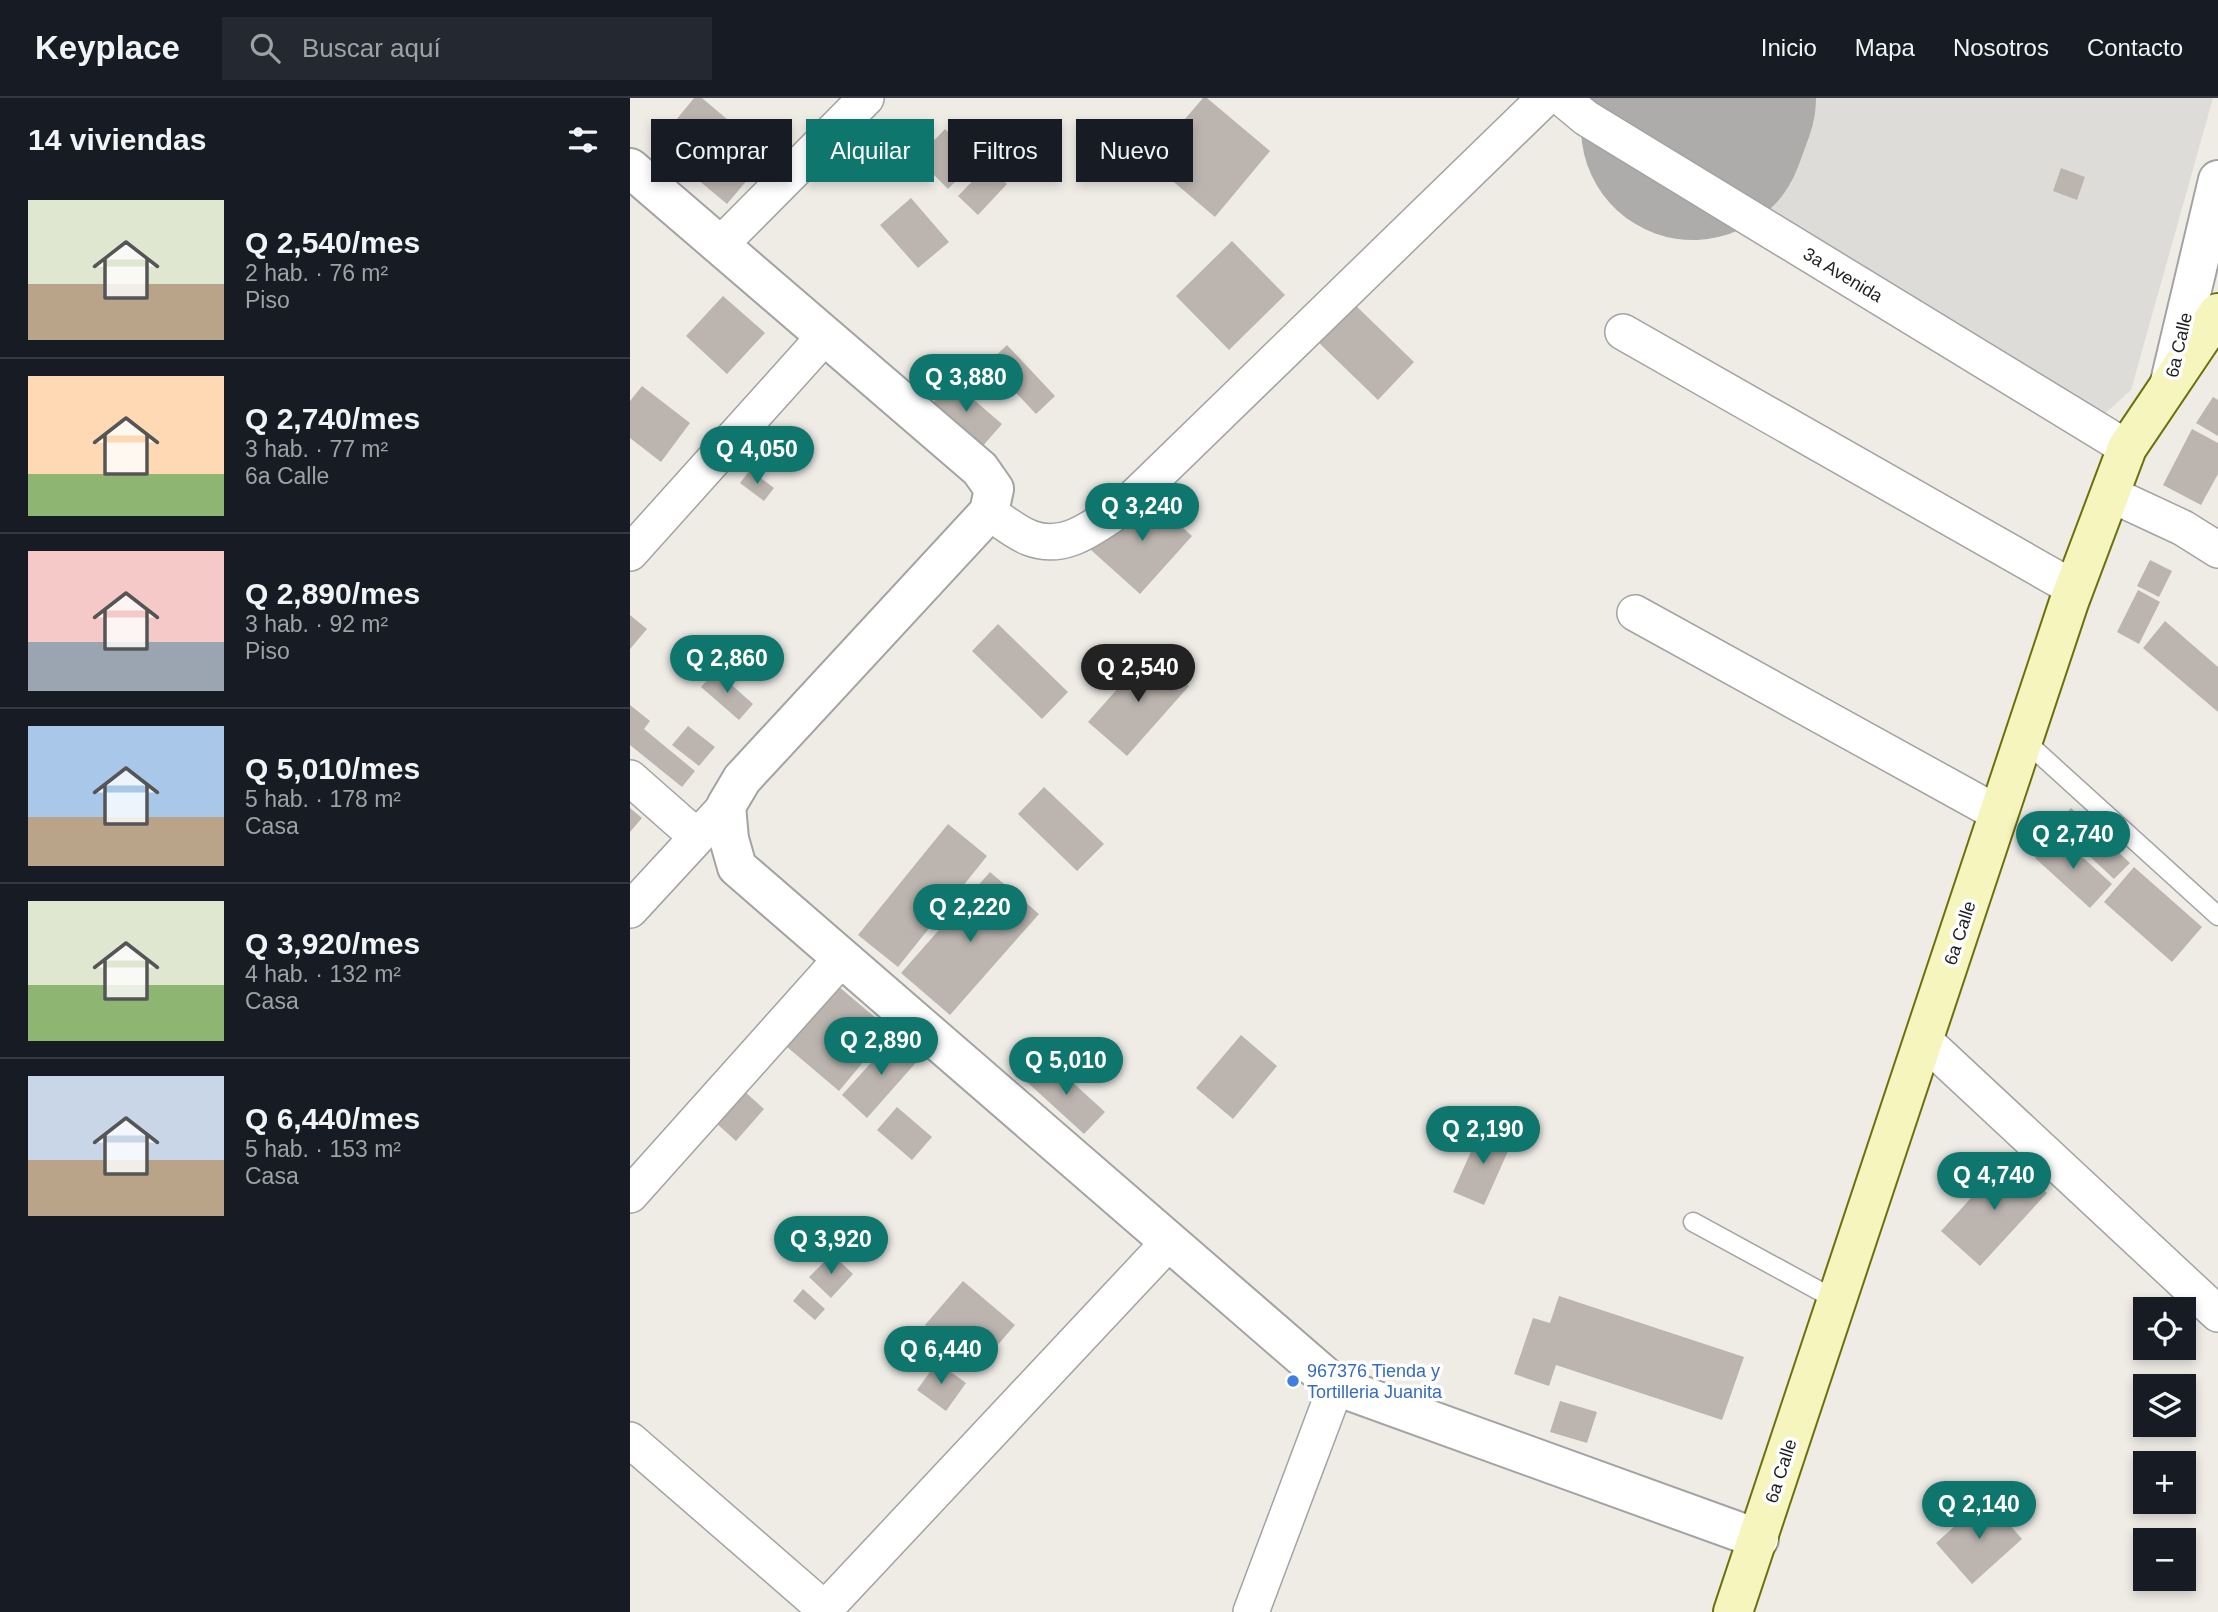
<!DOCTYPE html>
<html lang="es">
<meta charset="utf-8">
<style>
:root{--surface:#171b24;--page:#242831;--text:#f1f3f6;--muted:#9ea1a6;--line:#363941;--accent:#0f766e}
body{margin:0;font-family:Arial,sans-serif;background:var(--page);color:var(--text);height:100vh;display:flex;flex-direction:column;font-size:26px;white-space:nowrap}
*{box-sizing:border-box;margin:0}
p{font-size:23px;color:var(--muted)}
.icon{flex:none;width:38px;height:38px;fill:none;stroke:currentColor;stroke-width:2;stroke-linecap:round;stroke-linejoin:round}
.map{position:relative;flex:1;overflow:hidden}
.sheet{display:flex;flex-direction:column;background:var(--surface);width:630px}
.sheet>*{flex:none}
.hud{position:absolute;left:21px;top:21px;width:665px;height:63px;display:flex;gap:14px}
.fabs{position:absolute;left:1503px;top:1199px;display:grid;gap:14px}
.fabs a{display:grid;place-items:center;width:63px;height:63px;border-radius:0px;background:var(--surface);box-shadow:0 4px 10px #0003;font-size:35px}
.price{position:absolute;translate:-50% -60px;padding:0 16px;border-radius:24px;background:var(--accent);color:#fff;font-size:23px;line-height:46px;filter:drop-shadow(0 2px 4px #0008)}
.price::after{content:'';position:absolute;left:50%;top:42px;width:21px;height:16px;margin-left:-10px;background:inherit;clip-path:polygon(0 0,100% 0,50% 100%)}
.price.current{background:#222;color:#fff}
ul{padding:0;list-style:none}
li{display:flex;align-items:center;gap:21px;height:175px;padding:0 28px}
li+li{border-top:2px solid var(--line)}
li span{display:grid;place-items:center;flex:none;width:196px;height:140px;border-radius:0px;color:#555}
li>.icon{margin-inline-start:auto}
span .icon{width:84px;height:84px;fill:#fffc;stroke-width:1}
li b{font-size:30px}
h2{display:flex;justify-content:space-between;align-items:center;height:84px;padding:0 28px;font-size:30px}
.chip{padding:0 24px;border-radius:0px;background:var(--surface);box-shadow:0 4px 10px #0003;font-size:24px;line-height:63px}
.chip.current{background:var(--accent);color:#fff}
header{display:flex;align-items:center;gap:42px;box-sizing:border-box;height:98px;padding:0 35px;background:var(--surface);border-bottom:2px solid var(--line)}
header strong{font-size:33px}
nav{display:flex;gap:38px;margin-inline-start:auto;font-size:24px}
.search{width:490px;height:63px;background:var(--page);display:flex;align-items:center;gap:18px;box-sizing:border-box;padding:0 24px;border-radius:0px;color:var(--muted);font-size:26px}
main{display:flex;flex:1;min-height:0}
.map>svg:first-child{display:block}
.airport{fill:#dedcd8}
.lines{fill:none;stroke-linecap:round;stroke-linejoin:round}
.runway{stroke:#aeacaa;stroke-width:224}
.building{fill:#bcb5af}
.service-casing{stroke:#a3a3a3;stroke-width:21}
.minor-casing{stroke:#a3a3a3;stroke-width:38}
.tertiary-casing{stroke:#a3a3a3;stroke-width:42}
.secondary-casing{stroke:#6c710c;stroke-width:42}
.service{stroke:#fff;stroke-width:18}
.minor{stroke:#fff;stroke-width:35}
.tertiary{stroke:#fff;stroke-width:38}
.secondary{stroke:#f6f5be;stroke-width:38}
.shop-dot{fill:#3f7fe0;stroke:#fff;stroke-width:2.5}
.labels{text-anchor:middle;stroke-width:7;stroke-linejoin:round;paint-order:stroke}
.street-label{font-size:18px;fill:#1f1f1f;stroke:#fff}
.shop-label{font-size:18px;fill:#366cbe;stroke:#fff;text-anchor:start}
</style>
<header>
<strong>Keyplace</strong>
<div class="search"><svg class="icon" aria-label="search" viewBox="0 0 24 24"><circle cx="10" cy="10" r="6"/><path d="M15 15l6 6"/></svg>Buscar aquí</div>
<nav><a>Inicio</a><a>Mapa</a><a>Nosotros</a><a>Contacto</a></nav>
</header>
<main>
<section class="sheet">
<h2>14 viviendas<svg class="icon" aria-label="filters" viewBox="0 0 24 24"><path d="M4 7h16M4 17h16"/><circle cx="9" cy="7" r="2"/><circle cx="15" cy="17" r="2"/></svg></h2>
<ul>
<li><span style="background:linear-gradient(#dfe7d0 60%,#b9a48a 0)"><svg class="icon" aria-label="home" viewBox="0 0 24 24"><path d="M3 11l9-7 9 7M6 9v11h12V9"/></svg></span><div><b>Q 2,540/mes</b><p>2 hab. · 76 m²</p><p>Piso</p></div></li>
<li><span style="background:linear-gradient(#ffd9b3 70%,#8fb573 0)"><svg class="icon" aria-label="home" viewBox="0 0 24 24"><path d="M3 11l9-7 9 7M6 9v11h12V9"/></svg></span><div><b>Q 2,740/mes</b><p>3 hab. · 77 m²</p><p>6a Calle</p></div></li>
<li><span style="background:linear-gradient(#f6c9c9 65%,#9aa5b1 0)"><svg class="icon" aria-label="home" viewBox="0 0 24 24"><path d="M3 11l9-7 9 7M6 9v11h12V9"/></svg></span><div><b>Q 2,890/mes</b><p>3 hab. · 92 m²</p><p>Piso</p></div></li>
<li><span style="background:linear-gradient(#a9c7e8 65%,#b9a48a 0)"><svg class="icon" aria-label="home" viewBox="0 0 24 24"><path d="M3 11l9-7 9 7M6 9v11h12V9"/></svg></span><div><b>Q 5,010/mes</b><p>5 hab. · 178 m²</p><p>Casa</p></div></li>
<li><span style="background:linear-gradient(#dfe7d0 60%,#8fb573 0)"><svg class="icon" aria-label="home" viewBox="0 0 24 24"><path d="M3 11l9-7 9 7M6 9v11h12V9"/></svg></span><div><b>Q 3,920/mes</b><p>4 hab. · 132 m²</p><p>Casa</p></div></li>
<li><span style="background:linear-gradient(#c9d6e8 60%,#b9a48a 0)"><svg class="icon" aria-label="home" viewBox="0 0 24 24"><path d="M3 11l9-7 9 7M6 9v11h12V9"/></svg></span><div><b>Q 6,440/mes</b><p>5 hab. · 153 m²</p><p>Casa</p></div></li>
</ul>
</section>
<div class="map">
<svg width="1588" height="1514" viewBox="0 0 1588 1514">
<rect width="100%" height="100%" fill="#efece6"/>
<path class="airport" d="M956 0H1583L1501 292 1470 320Z"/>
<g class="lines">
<path class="runway" d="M1063 30 1074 0"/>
</g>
<path class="building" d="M64 0H72L98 22 68 58 37 33Z
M573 0H577L640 53 585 119 519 63Z
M103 26 139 56 97 106 61 76Z
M315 31 347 62 318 91 287 60Z
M358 67 377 86 348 117 328 98Z
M1431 70 1455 79 1447 102 1423 93Z
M281 100 319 144 288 170 250 127Z
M602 143 655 197 599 252 546 198Z
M93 198 135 235 97 276 56 238Z
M721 203 784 264 748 302 685 241Z
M377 247 425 298 406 316 358 265Z
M322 283 372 326 351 350 301 307Z
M12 288 60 325 31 364 0 340V303Z
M1583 299 1588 302V338L1566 325Z
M1562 331 1588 345V376L1571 407 1533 387Z
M120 372 144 390 134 403 110 385Z
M513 394 562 438 510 496 461 452Z
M1520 462 1542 473 1529 499 1507 488Z
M1508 492 1530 504 1509 546 1487 534Z
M0 517 17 531 0 551Z
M1535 523 1588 569V614L1513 550Z
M368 526 438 594 412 621 342 553Z
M520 554 559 588 497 658 458 624Z
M86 573 123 606 109 622 71 589Z
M0 607 20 623 14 631 65 673 52 689 0 647Z
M58 628 85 649 69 668 42 647Z
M414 689 474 746 447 773 388 716Z
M0 710 12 720 0 734Z
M1441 710 1500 765 1484 781 1426 727Z
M318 726 357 758 268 869 228 837Z
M1427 736 1482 786 1460 810 1405 760Z
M1504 769 1572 829 1542 864 1474 804Z
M360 774 409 816 320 917 271 875Z
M201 882 260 932 209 993 150 943Z
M611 937 647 968 603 1021 566 990Z
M265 938 290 960 237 1020 212 997Z
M417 961 475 1014 454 1036 397 984Z
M113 992 134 1011 106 1043 85 1024Z
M267 1009 302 1039 282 1062 247 1032Z
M852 1029 883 1042 854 1107 823 1094Z
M1378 1059 1417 1095 1350 1168 1311 1133Z
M202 1156 223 1176 201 1200 179 1179Z
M333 1183 385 1227 346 1272 295 1227Z
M173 1191 195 1211 185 1222 163 1203Z
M929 1198 1114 1259 1092 1322 926 1267 919 1288 884 1276 903 1220 920 1225Z
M307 1264 336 1285 316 1313 287 1292Z
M930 1303 967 1314 957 1345 920 1334Z
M1356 1400 1392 1441 1342 1486 1306 1445Z"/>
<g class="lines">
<defs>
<path id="service" d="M1394 642 1588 818
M1063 1124 1208 1203"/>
<path id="minor" d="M932 0 956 20 1497 350
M90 147 236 0
M993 234 1445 491
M1480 396 1553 430 1588 452
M359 414C372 423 386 435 400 440 436 454 465 427 494 409L915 0
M0 455 195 238
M1005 515 1369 716
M0 680 67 739
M0 812 96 708
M1295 943 1588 1216
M0 1097 212 860
M0 1342 198 1514
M195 1511 540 1143
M621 1514 706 1288"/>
<path id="tertiary" d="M0 70 350 371 364 391 359 414 112 681 96 708 99 741 107 769 706 1288 1129 1441
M1540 284 1588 82"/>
<path id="secondary" d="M1103 1514 1439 504 1497 350 1588 215"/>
</defs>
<use href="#service" class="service-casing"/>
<use href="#minor" class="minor-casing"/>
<use href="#tertiary" class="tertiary-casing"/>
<use href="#secondary" class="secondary-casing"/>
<use href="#service" class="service"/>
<use href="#minor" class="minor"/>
<use href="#tertiary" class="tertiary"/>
<use href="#secondary" class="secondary"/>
</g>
<circle class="shop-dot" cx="663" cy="1283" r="7"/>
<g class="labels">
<g class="street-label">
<text transform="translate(1213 177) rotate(31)" y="6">3a Avenida</text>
<text transform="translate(1549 247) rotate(-77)" y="6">6a Calle</text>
<text transform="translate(1330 835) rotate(-72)" y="6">6a Calle</text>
<text transform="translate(1151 1373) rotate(-72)" y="6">6a Calle</text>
</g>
<g class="shop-label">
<text x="677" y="1279">967376 Tienda y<tspan x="677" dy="21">Tortilleria Juanita</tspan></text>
</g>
</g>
</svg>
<div class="fabs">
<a><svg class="icon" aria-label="locate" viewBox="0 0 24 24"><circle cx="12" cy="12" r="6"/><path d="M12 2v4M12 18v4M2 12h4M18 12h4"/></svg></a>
<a><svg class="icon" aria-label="layers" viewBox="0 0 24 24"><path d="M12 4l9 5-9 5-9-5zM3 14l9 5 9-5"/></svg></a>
<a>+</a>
<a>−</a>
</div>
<b class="price" style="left:336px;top:316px">Q 3,880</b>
<b class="price" style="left:127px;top:388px">Q 4,050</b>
<b class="price" style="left:512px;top:445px">Q 3,240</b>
<b class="price" style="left:97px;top:597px">Q 2,860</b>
<b class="price current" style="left:508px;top:606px">Q 2,540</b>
<b class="price" style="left:1443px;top:773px">Q 2,740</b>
<b class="price" style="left:340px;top:846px">Q 2,220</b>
<b class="price" style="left:251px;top:979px">Q 2,890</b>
<b class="price" style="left:436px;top:999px">Q 5,010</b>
<b class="price" style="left:853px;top:1068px">Q 2,190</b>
<b class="price" style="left:1364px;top:1114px">Q 4,740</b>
<b class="price" style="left:201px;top:1178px">Q 3,920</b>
<b class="price" style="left:311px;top:1288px">Q 6,440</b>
<b class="price" style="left:1349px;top:1443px">Q 2,140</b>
<div class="hud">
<a class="chip">Comprar</a>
<a class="chip current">Alquilar</a>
<a class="chip">Filtros</a>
<a class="chip">Nuevo</a>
</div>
</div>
</main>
